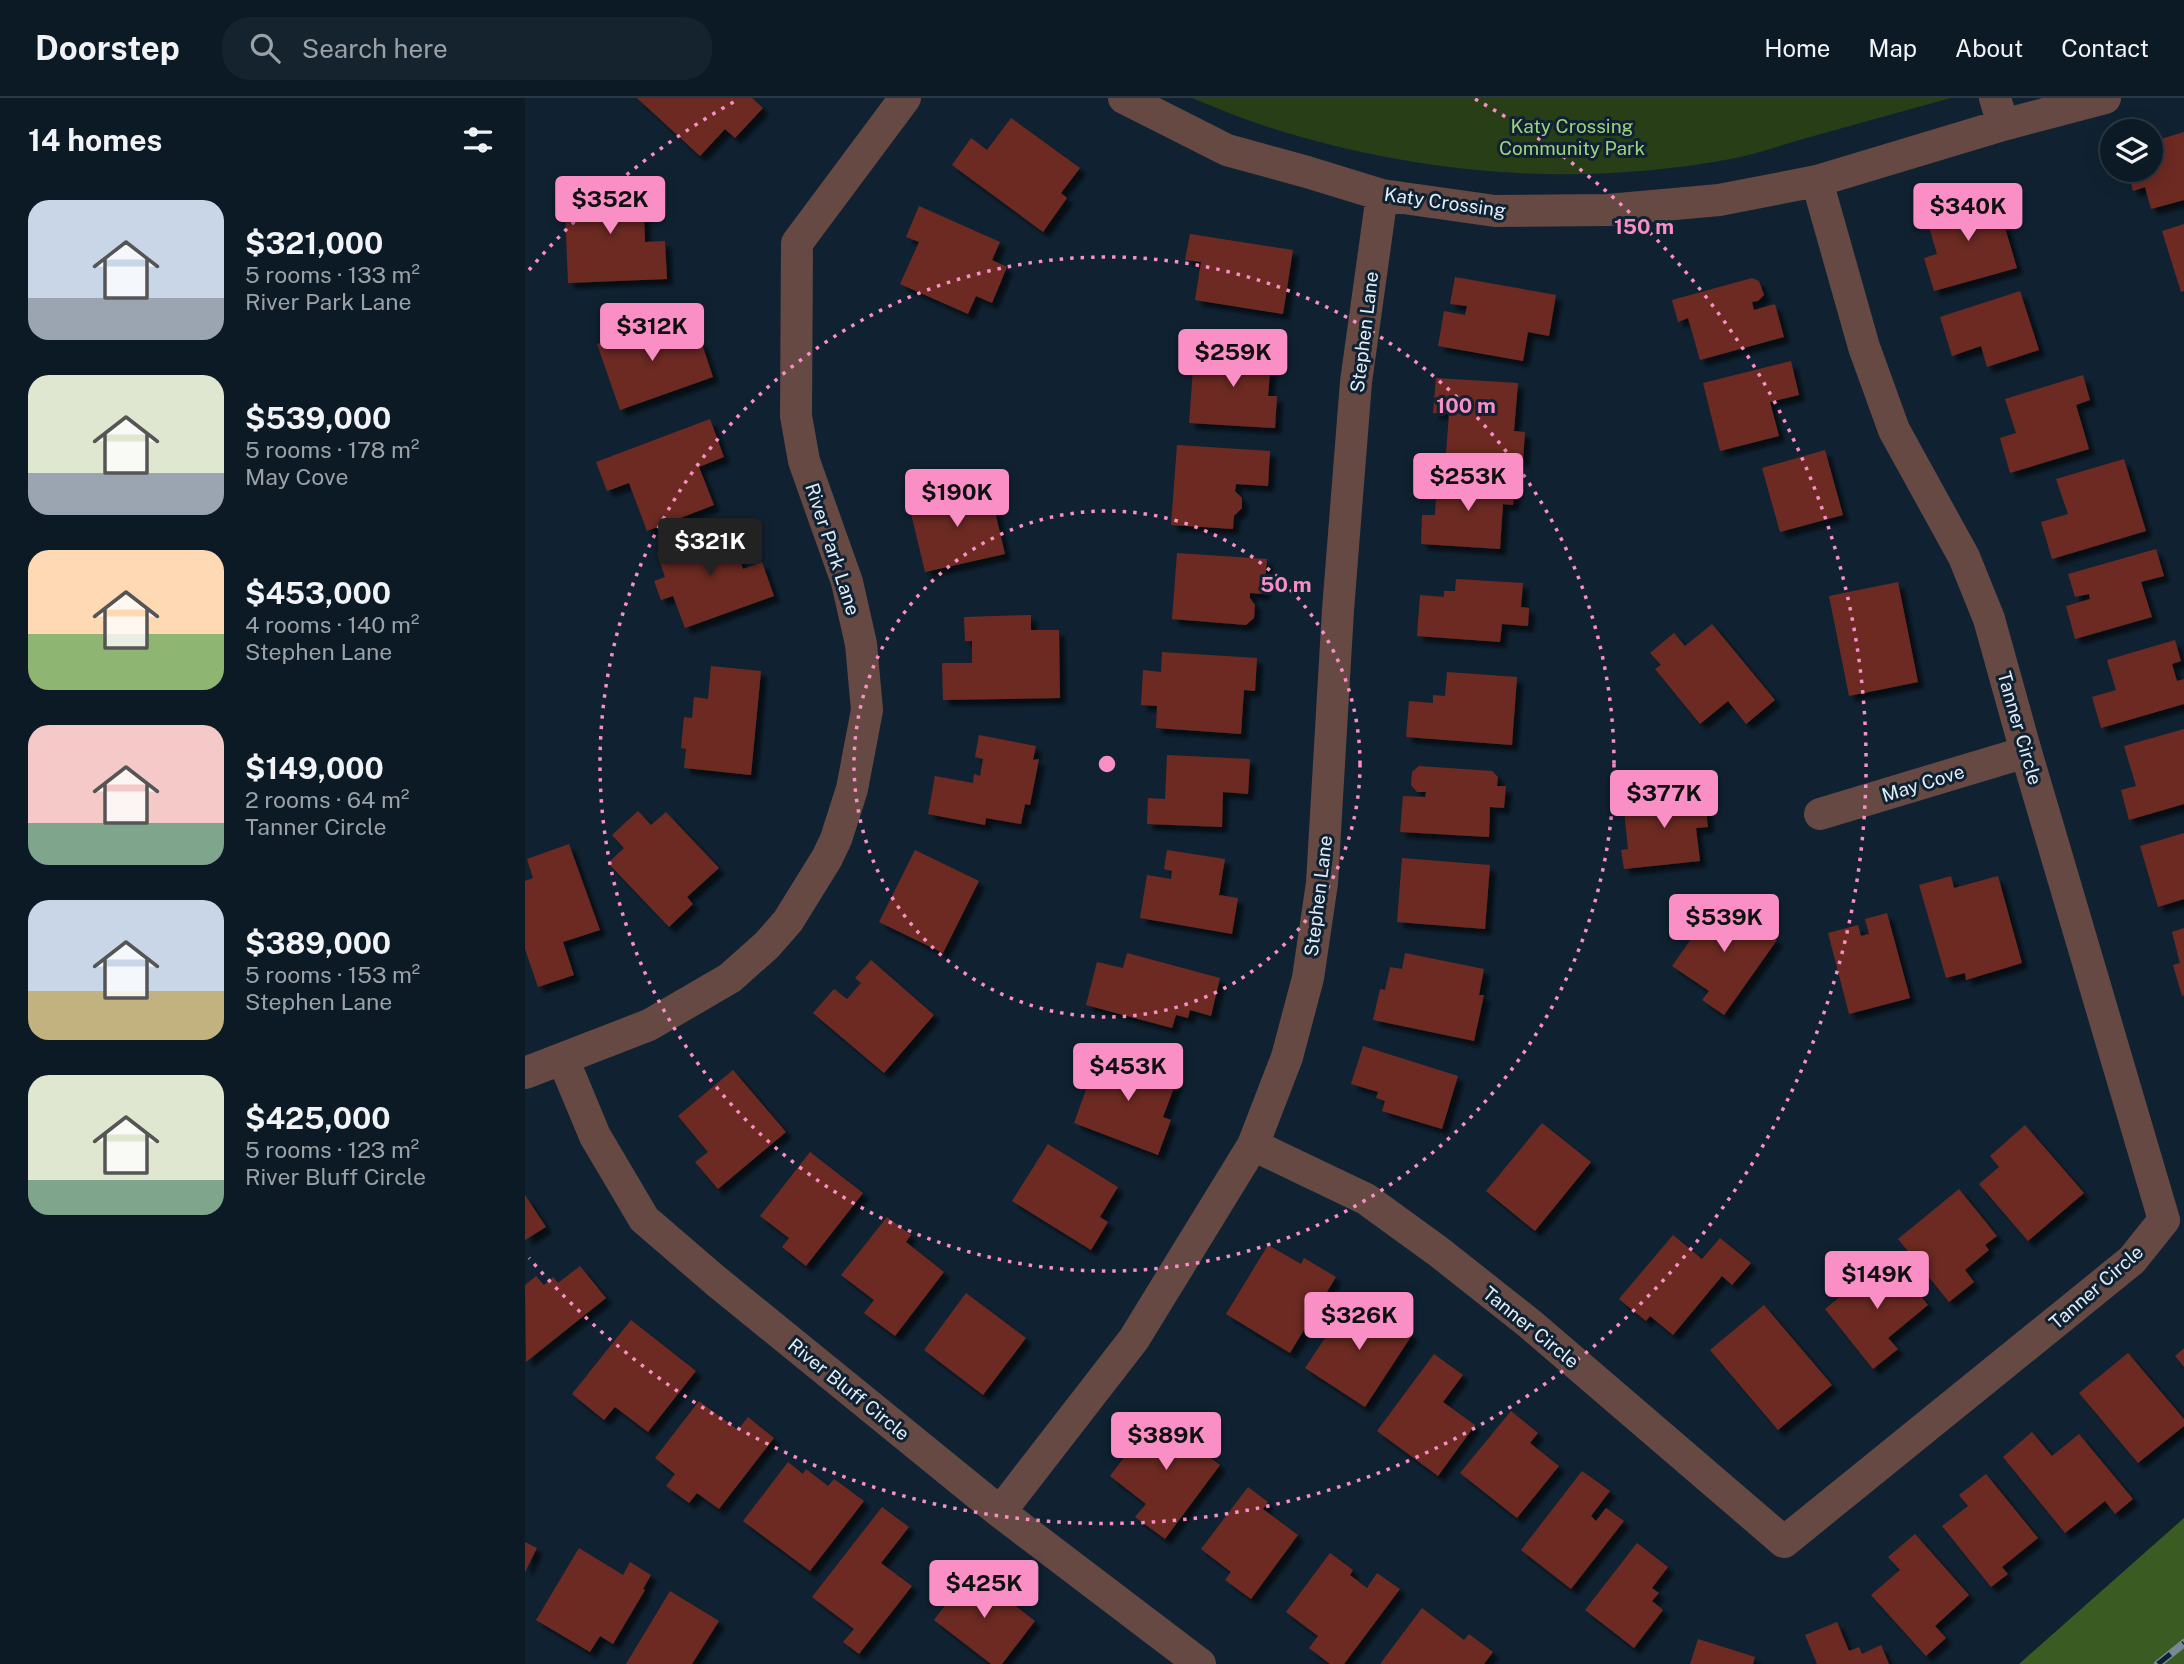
<!DOCTYPE html>
<meta charset="utf-8">
<style>
:root{--surface:#0c1a26;--page:#15232e;--text:#f1f3f6;--muted:#9aa1a7;--line:#2c3843;--accent:#fa8fc6}
body{margin:0;font-family:"Public Sans",sans-serif;background:var(--page);color:var(--text);height:100vh;display:flex;flex-direction:column;font-size:26px;white-space:nowrap}
*{box-sizing:border-box;margin:0}
p{font-size:23px;color:var(--muted)}
.icon{flex:none;width:38px;height:38px;fill:none;stroke:currentColor;stroke-width:2;stroke-linecap:round;stroke-linejoin:round}
.map{position:relative;flex:1;overflow:hidden}
.details{display:flex;flex-direction:column;background:var(--surface);width:525px}
.details>*{flex:none}
.fabs{position:absolute;left:1575px;top:21px;display:grid;gap:14px}
.fabs a{display:grid;place-items:center;width:63px;height:63px;border-radius:50%;background:var(--surface);box-shadow:0 4px 18px #0003,0 0 0 2px var(--line);font-size:35px}
.price{position:absolute;translate:-50% -60px;padding:0 16px;border-radius:7px;background:var(--accent);color:#111;font-size:23px;line-height:46px;filter:drop-shadow(0 2px 4px #0008)}
.price::after{content:'';position:absolute;left:50%;top:42px;width:21px;height:16px;margin-left:-10px;background:inherit;clip-path:polygon(0 0,100% 0,50% 100%)}
.price.current{background:#222;color:#fff}
ul{padding:0;list-style:none}
li{display:flex;align-items:center;gap:21px;height:175px;padding:0 28px}
li span{display:grid;place-items:center;flex:none;width:196px;height:140px;border-radius:21px;color:#555}
li>.icon{margin-inline-start:auto}
span .icon{width:84px;height:84px;fill:#fffc;stroke-width:1}
li b{font-size:30px}
h2{display:flex;justify-content:space-between;align-items:center;height:84px;padding:0 28px;font-size:30px}
header{display:flex;align-items:center;gap:42px;box-sizing:border-box;height:98px;padding:0 35px;background:var(--surface);border-bottom:2px solid var(--line)}
header strong{font-size:33px}
nav{display:flex;gap:38px;margin-inline-start:auto;font-size:24px}
.search{width:490px;height:63px;background:var(--page);display:flex;align-items:center;gap:18px;box-sizing:border-box;padding:0 24px;border-radius:28px;color:var(--muted);font-size:26px}
main{display:flex;flex:1;min-height:0}
.map>svg:first-child{display:block}
.green{fill:#273e17}
.forest{fill:#3a5c22}
.building{fill:#6c2b21;filter:url(#shadow)}
.lines{fill:none;stroke-linecap:round;stroke-linejoin:round}
.minor{stroke:#674944;stroke-width:32}
.rail-casing{stroke:#798896;stroke-width:8}
.rail{stroke:#102232;stroke-width:5;stroke-dasharray:16;stroke-linecap:butt}
.ring{fill:none;stroke:#fa8fc6;stroke-width:3.5;stroke-dasharray:3.5 7}
.labels{text-anchor:middle;stroke-width:6;stroke-linejoin:round;paint-order:stroke}
.park-label{font-size:19px;fill:#9ed27e;stroke:#102232}
.street-label{font-size:19px;fill:#e1edf8;stroke:#102232}
.centre{fill:#fa8fc6;stroke:#102232;stroke-width:3.5}
.ring-label{font-size:21px;text-anchor:middle;font-weight:bold;fill:#fa8fc6;stroke:#102232;stroke-width:6;stroke-linejoin:round;paint-order:stroke}
</style>
<header>
<strong>Doorstep</strong>
<div class="search"><svg class="icon" aria-label="search" viewBox="0 0 24 24"><circle cx="10" cy="10" r="6"/><path d="M15 15l6 6"/></svg>Search here</div>
<nav><a>Home</a><a>Map</a><a>About</a><a>Contact</a></nav>
</header>
<main>
<section class="details">
<h2>14 homes<svg class="icon" aria-label="filters" viewBox="0 0 24 24"><path d="M4 7h16M4 17h16"/><circle cx="9" cy="7" r="2"/><circle cx="15" cy="17" r="2"/></svg></h2>
<ul>
<li><span style="background:linear-gradient(#c9d6e8 70%,#9aa5b1 0)"><svg class="icon" aria-label="home" viewBox="0 0 24 24"><path d="M3 11l9-7 9 7M6 9v11h12V9"/></svg></span><div><b>$321,000</b><p>5 rooms · 133 m²</p><p>River Park Lane</p></div></li>
<li><span style="background:linear-gradient(#dfe7d0 70%,#9aa5b1 0)"><svg class="icon" aria-label="home" viewBox="0 0 24 24"><path d="M3 11l9-7 9 7M6 9v11h12V9"/></svg></span><div><b>$539,000</b><p>5 rooms · 178 m²</p><p>May Cove</p></div></li>
<li><span style="background:linear-gradient(#ffd9b3 60%,#8fb573 0)"><svg class="icon" aria-label="home" viewBox="0 0 24 24"><path d="M3 11l9-7 9 7M6 9v11h12V9"/></svg></span><div><b>$453,000</b><p>4 rooms · 140 m²</p><p>Stephen Lane</p></div></li>
<li><span style="background:linear-gradient(#f6c9c9 70%,#7fa58c 0)"><svg class="icon" aria-label="home" viewBox="0 0 24 24"><path d="M3 11l9-7 9 7M6 9v11h12V9"/></svg></span><div><b>$149,000</b><p>2 rooms · 64 m²</p><p>Tanner Circle</p></div></li>
<li><span style="background:linear-gradient(#c9d6e8 65%,#c2b280 0)"><svg class="icon" aria-label="home" viewBox="0 0 24 24"><path d="M3 11l9-7 9 7M6 9v11h12V9"/></svg></span><div><b>$389,000</b><p>5 rooms · 153 m²</p><p>Stephen Lane</p></div></li>
<li><span style="background:linear-gradient(#dfe7d0 75%,#7fa58c 0)"><svg class="icon" aria-label="home" viewBox="0 0 24 24"><path d="M3 11l9-7 9 7M6 9v11h12V9"/></svg></span><div><b>$425,000</b><p>5 rooms · 123 m²</p><p>River Bluff Circle</p></div></li>
</ul>
</section>
<div class="map">
<svg width="1659" height="1566" viewBox="0 0 1659 1566">
<defs>
<filter id="shadow"><feDropShadow dx="6" dy="6" stdDeviation="2" flood-color="#0009"/></filter>
</defs>
<rect width="100%" height="100%" fill="#102232"/>
<path class="green" d="M667 0H1426C1376 14 1327 27 1278 41 1254 48 1230 56 1206 61 1049 90 889 77 737 27 713 19 690 9 667 0Z"/>
<path class="forest" d="M1659 1420V1566H1494Z"/>
<path class="building" d="M112 0H227L238 10 210 40 200 31 175 58Z
M486 20 555 70 536 95 542 100 518 134 427 67 446 40 462 52Z
M1659 34V102L1626 111 1620 89 1608 93 1603 72H1626V44Z
M118 85 120 144 140 143 142 181 43 185 39 89Z
M1470 96 1492 170 1409 193 1399 160 1412 156 1400 116Z
M394 108 475 144 467 162 482 169 467 205 451 198 443 216 375 186 394 144 381 139Z
M1659 126V193L1656 194 1637 133Z
M665 136 768 152 758 216 670 202 676 164 660 162Z
M930 179 1031 197 1024 238 1003 234 998 263 913 248 919 213 940 217 942 208 925 206Z
M1227 180 1234 183 1239 197 1233 203 1227 204 1229 212 1250 206 1259 239 1175 262 1163 220 1153 224 1147 202Z
M1495 193 1514 252 1462 269 1456 248 1427 258 1415 219Z
M149 219 160 249 176 243 188 279 95 312 72 246Z
M692 248 747 252 743 298H752L750 330 664 325 669 258 691 260Z
M1266 263 1274 297 1245 304 1254 338 1195 353 1178 285Z
M1558 277 1565 302 1551 307 1564 351 1485 375 1475 340 1491 335 1480 301Z
M911 280 993 285 989 333 1000 334 998 362 921 356 924 316 908 315Z
M185 321 199 359 174 369 189 407 122 433 104 385 82 393 71 364Z
M652 347 745 353 743 388 711 386 710 393 717 400V410L709 418 708 431 646 427Z
M1300 352 1318 417 1255 434 1237 370Z
M1599 361 1621 433 1527 461 1516 424 1543 416 1531 381Z
M912 379 990 384 988 407 978 406 975 451 896 446 897 417H910Z
M464 388 480 456 400 474 384 407Z
M203 429 218 471 237 464 249 498 160 530 148 498 136 502 129 483 140 479 132 455Z
M1631 451 1639 478 1616 484 1627 519 1550 541 1541 508 1565 501 1564 496 1550 499 1543 476Z
M652 455 742 461 739 496 725 495V500L730 507 729 520 721 527 647 521Z
M931 481 998 485 996 509 1004 510 1003 528 977 526 975 544 892 538 895 497 919 499V493H930Z
M1373 484 1393 584 1324 598 1304 498Z
M506 517V532H534L535 600 418 602 417 565H447V543H440L439 519Z
M1187 526 1250 602 1221 626 1203 603 1175 626 1130 571 1136 567 1125 555 1149 535 1160 548Z
M1650 542 1656 563 1647 566 1652 583 1659 581V606L1576 630 1567 599 1591 592 1582 562Z
M637 554 732 560 730 593 719 592 716 636 631 630 632 608 616 607 618 572 636 574Z
M186 568 236 573 226 677 159 670 161 651 156 650 159 619 167 620 169 599 183 601Z
M922 574 992 579 987 647 881 639 884 603 908 605V597L920 598Z
M1659 631V706L1604 722 1596 692 1611 688 1599 648Z
M454 637 511 648 508 662 514 661 505 707 500 706 496 726 461 720 460 727 403 716 410 678 448 685 449 676 455 678 458 661 450 659Z
M642 657 725 661 723 696 698 694 697 729 622 726 623 700 640 701Z
M894 668 967 673 973 679 972 688H981L979 710 965 709 964 739 875 734 878 698 900 699 901 694H892L886 687 887 674Z
M1179 694 1183 729 1171 730 1175 763 1099 771 1096 752 1103 751 1098 703Z
M113 713 126 727 141 714 194 770 162 799 168 806 144 829 83 765 99 750 87 737Z
M1659 735V801L1633 809 1615 748Z
M44 746 75 832 38 844 49 877 13 889 0 851V783L8 780 2 761Z
M390 752 454 783 418 855 354 824Z
M642 752 700 761 694 797 713 800 707 836 615 820 622 777 646 781 647 773 639 771Z
M877 760 965 767 960 831 872 824Z
M1426 778 1429 790 1473 778 1497 865 1441 882 1440 875 1421 880 1394 787Z
M1197 797 1227 819 1215 835 1224 842 1233 829 1252 842 1199 917 1177 902 1184 893 1147 868Z
M1362 815 1385 900 1324 916 1303 835 1333 827 1336 838 1344 836 1340 821Z
M1659 830V897L1657 898 1648 867 1655 865 1647 834Z
M602 855 695 880 686 918 665 912 663 920 651 917 647 930 561 907 572 864 598 870Z
M880 855 959 871 954 897H959L949 943 848 922 855 891 860 892 865 869 877 871Z
M346 862 409 917 359 975 288 915 309 891 322 901 336 885 330 880Z
M838 948 933 978 917 1031 857 1013 860 1003 851 1000 853 994 826 986Z
M573 959 595 968 598 959 653 979 638 1019 646 1022 633 1057 549 1025Z
M208 972 261 1034 193 1091 170 1064 183 1054 153 1018Z
M1017 1025 1066 1064 1010 1133 961 1093Z
M1500 1027 1559 1095 1503 1143 1454 1086 1474 1069 1465 1058Z
M523 1046 593 1089 575 1119 583 1124 566 1152 487 1103Z
M285 1054 338 1095 281 1168 257 1149 264 1140 235 1118Z
M1434 1091 1472 1138 1460 1147 1464 1152 1440 1172 1449 1184 1424 1204 1373 1141Z
M0 1097 21 1129 0 1142Z
M362 1119 386 1137 381 1144 419 1174 370 1238 339 1215 349 1202 316 1177Z
M1148 1137 1177 1161 1195 1140 1226 1165 1207 1187 1197 1178 1148 1237 1125 1218 1121 1223 1094 1201Z
M743 1147 776 1166 779 1160 811 1179 765 1255 701 1216Z
M1364 1159 1403 1207 1363 1240 1373 1251 1348 1271 1300 1211Z
M55 1168 81 1200 1 1264 0 1187 11 1178 19 1187 28 1179 33 1185Z
M441 1195 501 1240 458 1297 399 1252Z
M828 1198 887 1237 840 1309 780 1270Z
M1239 1207 1307 1287 1253 1332 1185 1252Z
M106 1222 171 1273 123 1334 90 1309 79 1322 47 1296Z
M1659 1250V1269L1650 1258Z
M1603 1255 1659 1321V1328L1613 1365 1554 1295Z
M909 1256 938 1277 918 1304 950 1327 913 1378 852 1333Z
M174 1303 213 1332 223 1319 249 1340 194 1411 172 1395 164 1405 141 1388 150 1376 130 1360Z
M986 1313 1013 1335 1005 1345 1034 1368 992 1420 935 1375Z
M660 1316 682 1333 670 1348 695 1367 640 1441 610 1419 621 1406 585 1378 631 1317 649 1331Z
M1507 1334 1527 1358 1554 1336 1608 1401 1590 1416 1580 1403 1540 1435 1478 1359Z
M263 1364 278 1376 281 1371 303 1388 309 1381 339 1403 285 1473 218 1423Z
M1057 1373 1085 1393 1066 1418 1071 1423 1081 1410 1099 1423 1046 1491 996 1452Z
M1461 1376 1513 1440 1477 1469 1483 1476 1466 1489 1417 1428 1443 1408 1434 1397Z
M723 1389 743 1404 738 1411 773 1437 726 1501 700 1482 706 1474 676 1451Z
M357 1409 384 1429 356 1465 387 1488 334 1556 318 1544 329 1531 287 1499Z
M1390 1436 1444 1497 1410 1528 1421 1540 1401 1558 1346 1497 1375 1472 1363 1459Z
M0 1444 12 1450 0 1474Z
M1112 1445 1143 1469 1127 1490 1134 1495 1127 1503 1138 1512 1109 1550 1060 1512Z
M54 1450 98 1477 105 1464 126 1477 118 1491 120 1492 88 1546 75 1538 65 1554 11 1522Z
M805 1455 828 1472 825 1477 842 1490 852 1475 875 1491 819 1566H805L784 1550 793 1538 761 1514Z
M446 1473 510 1523 477 1566H466L409 1522Z
M145 1493 194 1523 167 1566H101Z
M897 1510 939 1542 944 1536 968 1554 959 1566H855Z
M1312 1524 1324 1553 1334 1549 1337 1556 1356 1547 1364 1566H1292L1280 1537Z
M1173 1541 1230 1559 1228 1566H1165Z"/>
<g class="lines">
<path class="minor" d="M599 0 702 52 782 74 857 97 970 113 1083 112 1194 102 1292 83 1478 27 1580 0
M1470 0 1478 27
M1295 716 1501 654
M38 961 70 1038 119 1121 191 1183 475 1414 675 1566
M0 975 124 927 205 880 242 847 263 823 302 760 311 741 327 691 342 612 336 546 322 484 279 363 271 318 272 145 380 0
M728 1047 841 1101 914 1154 1005 1226 1259 1444 1607 1162 1639 1122 1501 654 1464 521 1439 459 1369 332 1339 249 1292 83
M475 1414 609 1241 728 1047 762 959 783 880 797 785 813 512 831 284 857 97"/>
<defs>
<path id="rail" d="M1633 1566 1659 1545"/>
</defs>
<use href="#rail" class="rail-casing"/>
<use href="#rail" class="rail"/>
</g>
<g class="ring">
<circle cx="582" cy="666" r="253"/>
<circle cx="582" cy="666" r="507"/>
<path d="M4 172A760 760 0 0 1 214 1M950 1A760 760 0 1 1 4 1160"/>
</g>
<g class="labels">
<g class="park-label">
<text x="1047" y="35">Katy Crossing<tspan x="1047" dy="22">Community Park</tspan></text>
</g>
<g class="street-label">
<text transform="translate(920 104) rotate(8)" y="7">Katy Crossing</text>
<text transform="translate(839 234) rotate(-83)" y="7">Stephen Lane</text>
<text transform="translate(308 451) rotate(72)" y="7">River Park Lane</text>
<text transform="translate(1495 630) rotate(74)" y="7">Tanner Circle</text>
<text transform="translate(1398 685) rotate(-17)" y="7">May Cove</text>
<text transform="translate(793 798) rotate(-83)" y="7">Stephen Lane</text>
<text transform="translate(1571 1189) rotate(-41)" y="7">Tanner Circle</text>
<text transform="translate(1006 1229) rotate(39)" y="7">Tanner Circle</text>
<text transform="translate(324 1291) rotate(39)" y="7">River Bluff Circle</text>
</g>
</g>
<circle cx="582" cy="666" r="10" class="centre"/>
<g class="ring-label">
<text x="1119" y="136">150 m</text>
<text x="941" y="315">100 m</text>
<text x="761" y="494">50 m</text>
</g>
</svg>
<div class="fabs">
<a><svg class="icon" aria-label="layers" viewBox="0 0 24 24"><path d="M12 4l9 5-9 5-9-5zM3 14l9 5 9-5"/></svg></a>
</div>
<b class="price" style="left:85px;top:138px">$352K</b>
<b class="price" style="left:1443px;top:145px">$340K</b>
<b class="price" style="left:127px;top:265px">$312K</b>
<b class="price" style="left:708px;top:291px">$259K</b>
<b class="price" style="left:943px;top:415px">$253K</b>
<b class="price" style="left:432px;top:431px">$190K</b>
<b class="price current" style="left:185px;top:480px">$321K</b>
<b class="price" style="left:1139px;top:732px">$377K</b>
<b class="price" style="left:1199px;top:856px">$539K</b>
<b class="price" style="left:603px;top:1005px">$453K</b>
<b class="price" style="left:1352px;top:1213px">$149K</b>
<b class="price" style="left:834px;top:1254px">$326K</b>
<b class="price" style="left:641px;top:1374px">$389K</b>
<b class="price" style="left:459px;top:1522px">$425K</b>
</div>
</main>
